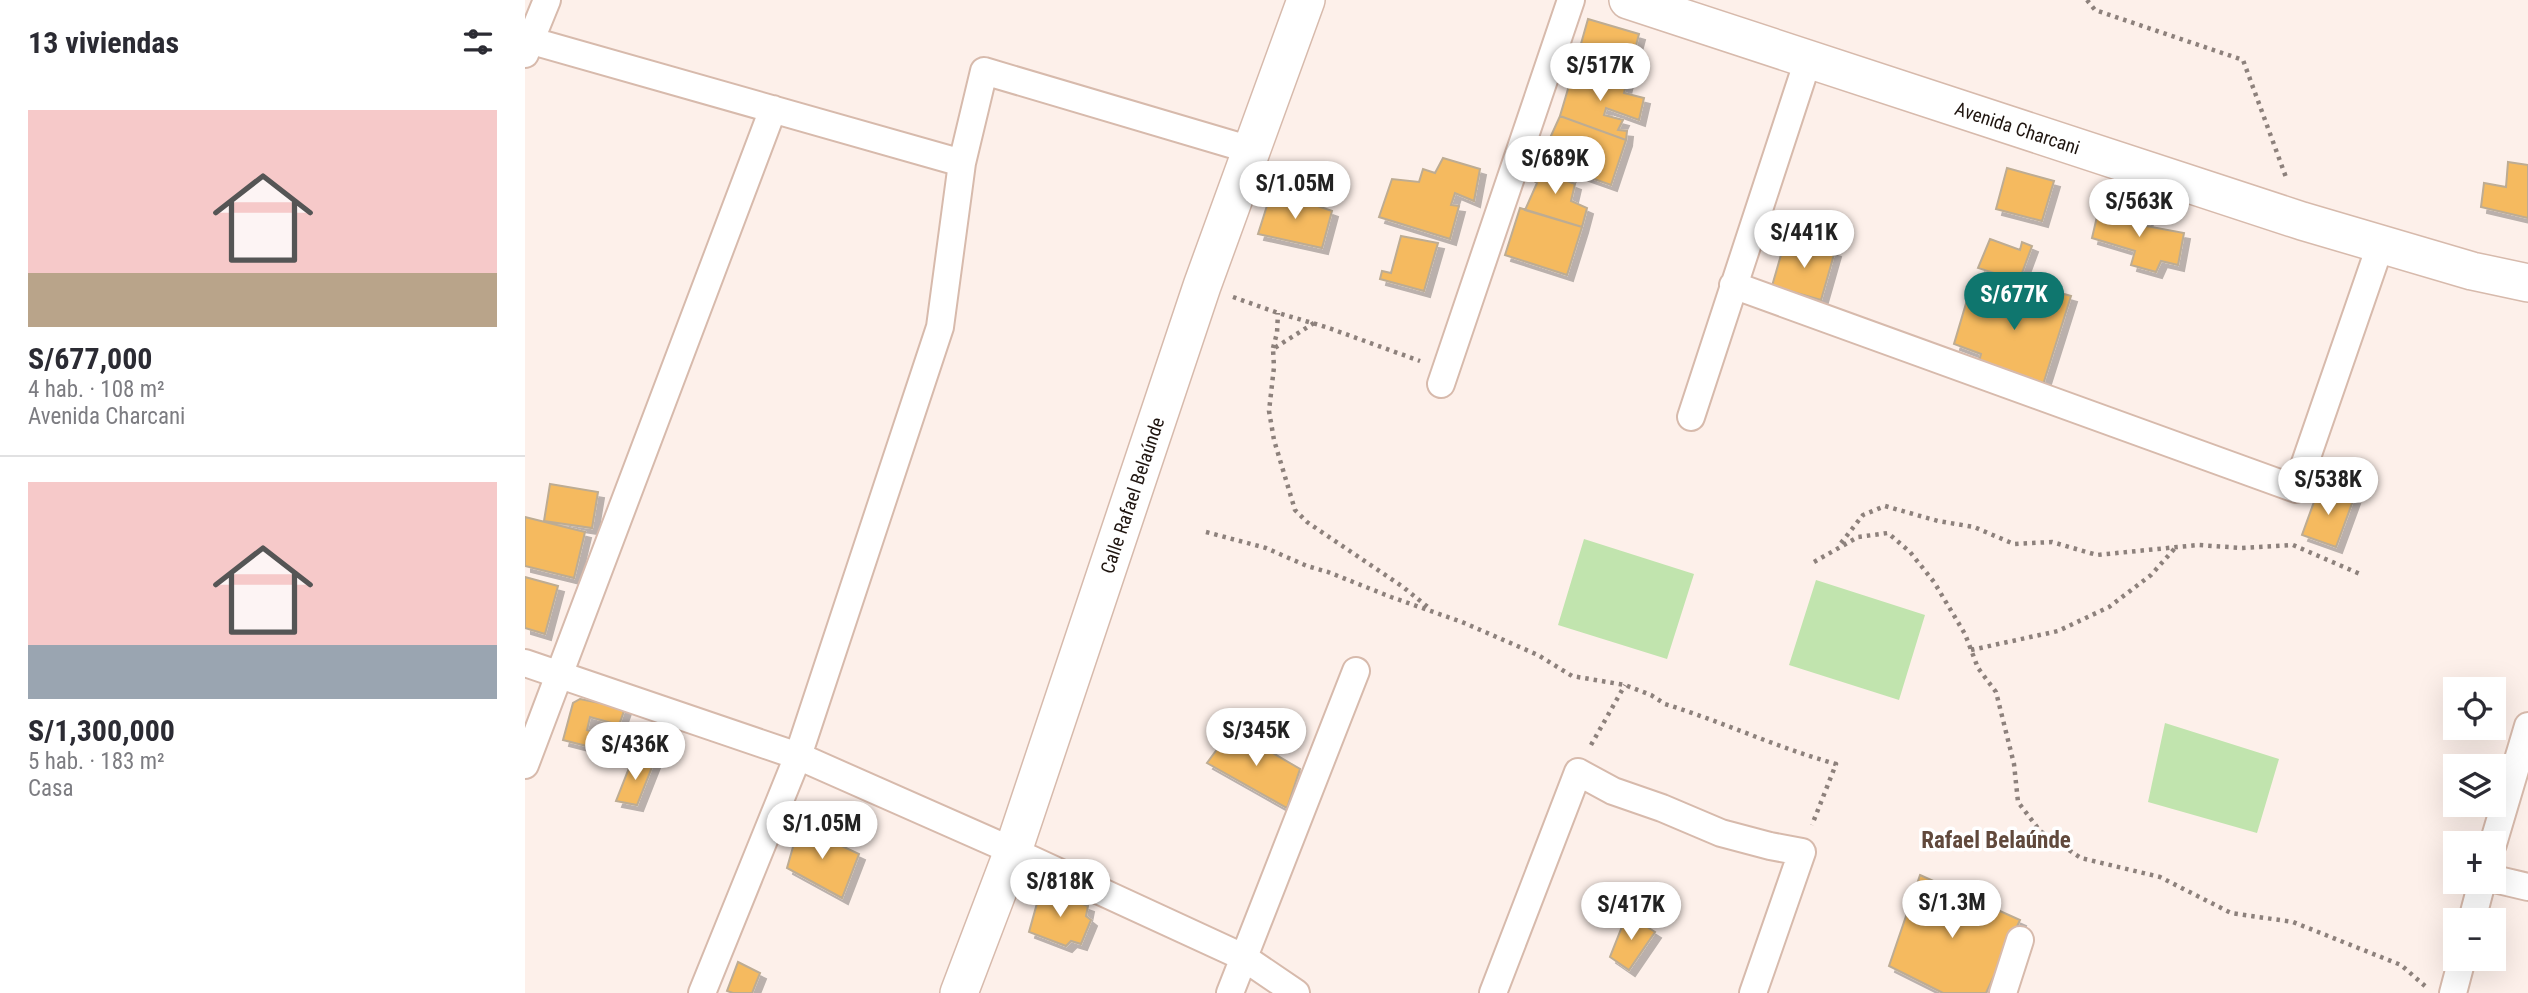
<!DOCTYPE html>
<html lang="es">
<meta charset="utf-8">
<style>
:root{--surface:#fff;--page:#f2f2f3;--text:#2b2b33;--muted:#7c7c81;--line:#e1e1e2;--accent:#0f766e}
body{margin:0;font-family:"Roboto Condensed",sans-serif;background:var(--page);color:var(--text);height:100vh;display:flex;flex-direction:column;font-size:26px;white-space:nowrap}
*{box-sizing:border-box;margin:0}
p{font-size:23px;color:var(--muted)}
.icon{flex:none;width:38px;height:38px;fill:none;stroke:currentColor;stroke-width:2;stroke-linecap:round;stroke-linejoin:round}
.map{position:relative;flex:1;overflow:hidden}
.sheet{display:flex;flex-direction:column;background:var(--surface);width:525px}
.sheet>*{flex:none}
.tools{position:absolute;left:1918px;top:677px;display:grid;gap:14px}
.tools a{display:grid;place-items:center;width:63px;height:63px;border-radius:0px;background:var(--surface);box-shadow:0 7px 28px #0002;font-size:35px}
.price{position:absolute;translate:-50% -60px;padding:0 16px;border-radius:24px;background:#fff;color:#222;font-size:23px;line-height:46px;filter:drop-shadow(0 2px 4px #0008)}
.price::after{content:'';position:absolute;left:50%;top:42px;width:21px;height:16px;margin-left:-10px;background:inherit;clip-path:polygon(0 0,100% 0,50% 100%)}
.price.active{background:var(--accent);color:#fff}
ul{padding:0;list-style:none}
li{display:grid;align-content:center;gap:14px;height:371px;padding:0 28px}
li+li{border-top:2px solid var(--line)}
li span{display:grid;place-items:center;height:217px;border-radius:0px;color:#555}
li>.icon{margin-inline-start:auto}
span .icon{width:126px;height:126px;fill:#fffc;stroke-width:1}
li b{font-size:30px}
h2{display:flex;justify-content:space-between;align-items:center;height:84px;padding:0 28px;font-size:30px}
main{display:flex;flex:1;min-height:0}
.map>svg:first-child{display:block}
.green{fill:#c1e4ae}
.building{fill:#f5ba5f;stroke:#bdac93;stroke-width:2;filter:url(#shadow)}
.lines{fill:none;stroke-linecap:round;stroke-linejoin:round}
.street-casing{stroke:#d7baac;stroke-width:30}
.secondary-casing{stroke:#d7baac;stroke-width:40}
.path{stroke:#8d817c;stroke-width:4.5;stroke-dasharray:3.5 5;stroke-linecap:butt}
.street{stroke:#fff;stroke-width:26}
.secondary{stroke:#fff;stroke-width:37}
.labels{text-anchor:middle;stroke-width:7;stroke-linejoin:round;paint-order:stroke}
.street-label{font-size:19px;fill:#1f1510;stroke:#fff}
.quarter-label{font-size:23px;font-weight:bold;fill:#61493c;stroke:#fff}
</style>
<main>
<section class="sheet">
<h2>13 viviendas<svg class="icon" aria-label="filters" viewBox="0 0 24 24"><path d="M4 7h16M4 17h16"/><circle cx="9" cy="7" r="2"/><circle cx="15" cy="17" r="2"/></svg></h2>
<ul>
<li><span style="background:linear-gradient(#f6c9c9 75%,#b9a48a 0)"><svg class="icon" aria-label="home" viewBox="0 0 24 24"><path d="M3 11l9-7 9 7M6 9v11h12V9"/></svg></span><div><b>S/677,000</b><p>4 hab. · 108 m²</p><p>Avenida Charcani</p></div></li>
<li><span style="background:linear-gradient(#f6c9c9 75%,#9aa5b1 0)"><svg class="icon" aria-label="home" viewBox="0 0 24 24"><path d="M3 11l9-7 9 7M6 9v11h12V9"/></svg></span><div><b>S/1,300,000</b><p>5 hab. · 183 m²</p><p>Casa</p></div></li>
</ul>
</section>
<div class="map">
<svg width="2003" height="993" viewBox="0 0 2003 993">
<defs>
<filter id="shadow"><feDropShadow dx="6" dy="6" stdDeviation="0" flood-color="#0004"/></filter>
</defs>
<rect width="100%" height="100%" fill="#fdf0ea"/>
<path class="green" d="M1059 539 1169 574 1142 659 1033 625Z
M1291 580 1400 615 1374 700 1264 665Z
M1640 723 1754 759 1732 833 1623 802Z"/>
<path class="building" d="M1063 19 1114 34 1102 80 1048 72Z
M1048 72 1102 80 1099 93 1119 98 1114 120 1081 108 1079 115 1098 120 1093 130 1102 131 1101 140 1035 116Z
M1035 116 1101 140 1086 185 1015 160Z
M918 158 955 169 949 201 930 193 926 205 934 206 925 239 854 217 867 179 894 182 898 169 910 173Z
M1983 162 2003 165V218L1956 207 1959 183 1981 187Z
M1011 163 1047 172 1042 181 1050 184 1046 201 1062 208 1057 227 1000 210 1012 183 1006 179Z
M1482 168 1529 181 1517 221 1471 209Z
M747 190 807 211 797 248 733 234Z
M995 208 1057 227 1042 275 980 255Z
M1574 208 1622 217 1621 226 1659 233 1653 265 1636 261 1631 272 1606 265 1610 251 1567 238Z
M876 236 913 243 899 291 855 279 857 271 866 273Z
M1465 239 1495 250 1497 242 1507 246 1494 281 1453 268Z
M1260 241 1279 247 1280 243 1310 251 1296 300 1247 286Z
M1494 281 1546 296 1516 391 1453 366 1456 354 1429 344 1445 290 1488 300Z
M25 484 73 492 67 528 19 521Z
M1794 488 1829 498 1811 547 1777 535Z
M0 517 60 532 49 578 0 566Z
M0 577 33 586 20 634 0 628Z
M55 699 100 708 94 725 65 717 62 730 93 739 89 753 38 740 48 703Z
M707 729 775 769 762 808 682 763Z
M108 758 129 762 112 805 91 801Z
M274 826 334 854 317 898 262 868Z
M1395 875 1495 920 1461 993H1418L1364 966Z
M516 889 563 906 561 916 566 920 556 944 546 941 541 946 504 932Z
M1102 914 1130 932 1104 970 1085 957Z
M213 962 235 973 227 993H208L202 991Z"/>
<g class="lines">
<defs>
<path id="street" d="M0 39 437 163
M0 54 22 0
M1208 285 1771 489 1855 246
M916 384 1046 0
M1166 417 1283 60
M0 663 273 756 488 851 718 957 771 993
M0 765 248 109
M1968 844 2003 726
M1969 879 2003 887
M1947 920 1957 882
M177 993 273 756 415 327 437 163 459 71 726 150
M705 993 831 671
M968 993 1053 772 1088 791 1137 808 1196 833 1245 846 1277 852 1228 993
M1478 993 1495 940
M1928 993 1937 959"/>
<g id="secondary">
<path id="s1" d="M1103 0 1777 221 1947 271 2003 283"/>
<path id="s2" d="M434 993 488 851 677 286 781 0"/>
</g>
</defs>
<use href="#street" class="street-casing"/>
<use href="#secondary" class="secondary-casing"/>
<path class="path" d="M1562 0 1570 10 1718 60 1762 180
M708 297 753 313 801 327 895 361
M789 323 748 349 749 367 744 411 749 440 770 510 782 522 878 587 904 608
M748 348 752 333 753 313
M681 532 741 548 782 566 803 572 866 597 937 622 1013 655 1047 676 1100 685 1126 695 1140 704C1198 722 1253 748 1311 764L1287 825
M1316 543 1338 515 1360 506 1413 521 1449 527 1489 544 1527 542 1572 555 1673 545 1717 548 1768 545 1835 574
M1289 562 1333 537 1363 533 1385 552 1409 582 1440 634 1453 668 1471 692 1489 764 1493 802 1515 831 1556 858 1635 877 1706 913 1768 922 1876 965 1900 986
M1446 650 1533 631 1584 607 1626 575 1651 547
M1066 745 1100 685"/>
<use href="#street" class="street"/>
<use href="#secondary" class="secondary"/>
</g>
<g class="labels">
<g class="street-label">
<text dy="7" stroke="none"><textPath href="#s1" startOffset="410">Avenida Charcani</textPath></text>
<text dy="7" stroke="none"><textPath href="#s2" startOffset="527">Calle Rafael Belaúnde</textPath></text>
</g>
<g class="quarter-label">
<text x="1471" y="848">Rafael Belaúnde</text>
</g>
</g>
</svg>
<div class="tools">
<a><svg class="icon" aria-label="locate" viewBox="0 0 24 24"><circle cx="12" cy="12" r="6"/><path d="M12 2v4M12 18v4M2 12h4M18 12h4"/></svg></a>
<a><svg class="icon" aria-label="layers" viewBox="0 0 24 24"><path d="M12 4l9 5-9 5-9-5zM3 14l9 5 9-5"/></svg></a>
<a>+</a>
<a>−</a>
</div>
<b class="price" style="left:1075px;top:103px">S/517K</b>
<b class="price" style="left:1030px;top:196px">S/689K</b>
<b class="price" style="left:770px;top:221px">S/1.05M</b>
<b class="price" style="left:1614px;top:239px">S/563K</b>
<b class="price" style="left:1279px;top:270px">S/441K</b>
<b class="price active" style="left:1489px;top:332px">S/677K</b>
<b class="price" style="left:1803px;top:517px">S/538K</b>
<b class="price" style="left:731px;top:768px">S/345K</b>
<b class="price" style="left:110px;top:782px">S/436K</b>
<b class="price" style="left:297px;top:861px">S/1.05M</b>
<b class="price" style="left:535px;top:919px">S/818K</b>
<b class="price" style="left:1427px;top:940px">S/1.3M</b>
<b class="price" style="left:1106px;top:942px">S/417K</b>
</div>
</main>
